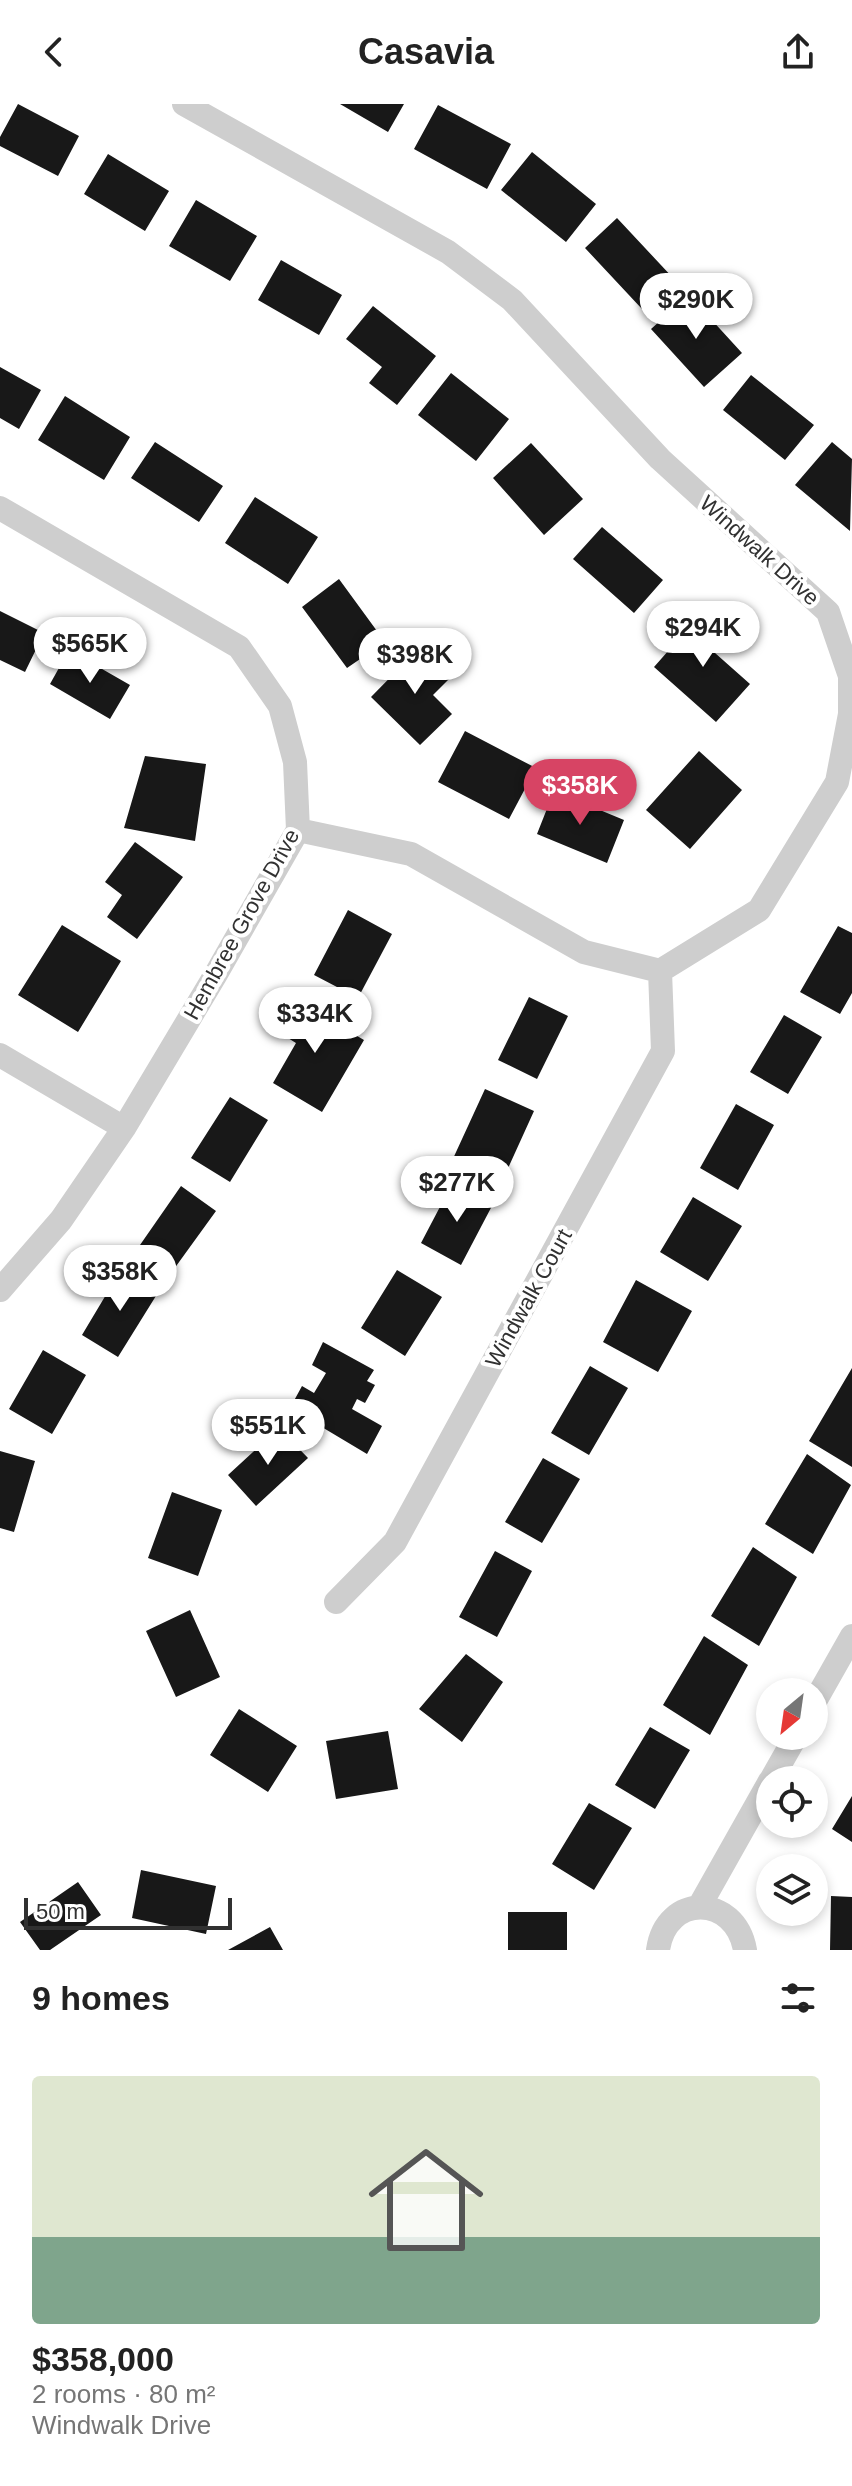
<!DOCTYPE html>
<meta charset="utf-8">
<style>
:root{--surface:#fff;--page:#f6f6f6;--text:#222;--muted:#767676;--accent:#d74464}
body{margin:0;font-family:Helvetica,sans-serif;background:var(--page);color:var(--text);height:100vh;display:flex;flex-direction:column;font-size:30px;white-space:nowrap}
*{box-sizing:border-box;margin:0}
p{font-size:26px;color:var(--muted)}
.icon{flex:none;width:44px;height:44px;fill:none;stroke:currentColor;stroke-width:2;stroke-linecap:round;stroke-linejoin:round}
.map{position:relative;height:1846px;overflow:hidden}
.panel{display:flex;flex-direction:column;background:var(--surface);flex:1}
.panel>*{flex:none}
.needle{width:52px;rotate:209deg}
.tools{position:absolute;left:756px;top:1574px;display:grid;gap:16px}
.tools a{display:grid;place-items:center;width:72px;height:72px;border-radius:50%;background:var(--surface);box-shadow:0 4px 12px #0003;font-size:40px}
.scale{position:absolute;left:24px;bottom:20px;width:208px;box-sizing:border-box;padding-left:8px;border:4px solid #313131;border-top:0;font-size:22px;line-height:28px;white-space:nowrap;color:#313131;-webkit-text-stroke:6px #fff;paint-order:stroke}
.price{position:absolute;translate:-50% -68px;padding:0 18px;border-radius:28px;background:#fff;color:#222;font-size:26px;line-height:52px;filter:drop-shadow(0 2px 4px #0008)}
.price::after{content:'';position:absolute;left:50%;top:48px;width:24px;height:18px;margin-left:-12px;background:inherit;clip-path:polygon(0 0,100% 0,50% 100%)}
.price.selected{background:var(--accent);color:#fff}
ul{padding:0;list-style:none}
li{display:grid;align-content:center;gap:16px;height:424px;padding:0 32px}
li span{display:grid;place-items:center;height:248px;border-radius:8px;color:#555}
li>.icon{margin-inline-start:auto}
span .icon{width:144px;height:144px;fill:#fffc;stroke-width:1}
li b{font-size:34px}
h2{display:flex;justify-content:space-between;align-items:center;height:96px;padding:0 32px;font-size:34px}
header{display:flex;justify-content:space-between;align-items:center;height:104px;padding:0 32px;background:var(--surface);font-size:36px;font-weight:600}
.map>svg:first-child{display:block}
.building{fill:#181818}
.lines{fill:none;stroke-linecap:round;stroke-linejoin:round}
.street{stroke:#cecece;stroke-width:24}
.labels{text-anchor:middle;stroke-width:8;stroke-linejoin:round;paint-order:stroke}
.street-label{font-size:22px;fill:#313131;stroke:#fff}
</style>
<header><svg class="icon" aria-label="back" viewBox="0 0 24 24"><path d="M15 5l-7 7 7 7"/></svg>Casavia<svg class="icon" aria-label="share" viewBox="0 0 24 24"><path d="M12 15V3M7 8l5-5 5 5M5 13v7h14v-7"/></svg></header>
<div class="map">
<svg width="852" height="1846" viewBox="0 0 852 1846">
<rect width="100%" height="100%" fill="#fff"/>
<path class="building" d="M18 0 79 32 58 72 0 42V33Z
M340 0H404L388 28Z
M438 1 511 40 487 85 414 45Z
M532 48 596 100 566 138 501 86Z
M108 50 169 87 145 127 84 90Z
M196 96 257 132 230 177 169 142Z
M617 114 674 175 642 205 585 144Z
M281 156 342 191 319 231 258 196Z
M689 191 742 249 704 283 651 225Z
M373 202 436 252 397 301 369 279 382 263 346 235Z
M0 263 41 286 19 325 0 314Z
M451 269 509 315 476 357 418 311Z
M751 271 814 321 785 356 723 306Z
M65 292 130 333 104 376 38 336Z
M155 338 223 382 199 418 131 374Z
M832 338 852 355 850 427 795 381Z
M531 339 583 395 544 431 493 374Z
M255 393 318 433 288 480 225 439Z
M602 423 663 476 634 509 573 455Z
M339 475 385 538 347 564 302 503Z
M706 504 725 521 706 541 750 580 716 618 654 563Z
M0 507 44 529 25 568 0 556Z
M420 543 451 573 433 591 452 610 420 641 371 593Z
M69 546 130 581 110 615 50 580Z
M465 627 536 664 509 715 438 678Z
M699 647 742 686 690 745 646 706Z
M145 652 206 660 195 737 124 724Z
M554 687 624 716 607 759 537 730Z
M135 738 183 773 137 835 107 813 122 791 105 778Z
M348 806 392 830 358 894 314 871Z
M62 821 121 857 78 928 18 891Z
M838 822 852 829V889L840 910 800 888Z
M529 893 568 912 537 975 498 956Z
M294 895 364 936 322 1008 273 979 296 939 275 926Z
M784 911 822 933 788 990 750 968Z
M485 985 534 1007 500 1082 451 1059Z
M230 993 268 1016 230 1078 191 1054Z
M736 1000 774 1021 738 1086 700 1064Z
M453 1078 493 1100 461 1161 421 1139Z
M181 1082 216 1107 174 1165 140 1141Z
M693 1093 742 1122 708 1177 660 1148Z
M122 1164 159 1187 118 1253 82 1231Z
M397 1166 442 1193 405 1252 361 1224Z
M636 1176 692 1207 658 1268 603 1238Z
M323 1238 374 1266 367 1277 375 1281 365 1299 357 1295 352 1305 382 1322 367 1350 290 1304 302 1282 314 1289 326 1269 312 1261Z
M43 1246 86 1271 52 1330 9 1305Z
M590 1262 628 1284 589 1351 551 1329Z
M852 1264V1363L809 1337Z
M279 1324 308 1354 256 1402 228 1371Z
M0 1347 35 1357 14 1428 0 1424Z
M807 1350 851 1381 813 1450 765 1420Z
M543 1354 580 1375 542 1439 505 1418Z
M172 1388 222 1406 198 1472 148 1454Z
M753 1443 797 1473 759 1542 711 1512Z
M495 1447 532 1467 497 1533 459 1513Z
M190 1506 220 1573 176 1593 146 1527Z
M704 1532 748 1561 710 1631 663 1601Z
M466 1550 503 1578 462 1638 419 1605Z
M239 1605 297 1642 268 1688 210 1651Z
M650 1623 690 1646 655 1705 615 1681Z
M388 1627 398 1685 336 1695 326 1637Z
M852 1692V1738L832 1725Z
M589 1699 632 1724 594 1786 552 1760Z
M141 1766 216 1782 206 1830 132 1814Z
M78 1778 101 1811 50 1846H40L20 1818Z
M831 1792 852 1793V1846H830Z
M508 1808H567V1846H508Z
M270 1823 283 1846H228Z"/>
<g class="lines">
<path class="street" d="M184 0 448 148 512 196 660 355 828 508 850 572V610L837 678 759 806 660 867 584 848 411 750 298 726
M0 404 239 543 280 602 295 658 298 726 216 870 124 1024 61 1116 0 1186
M0 951 124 1024
M336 1498 395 1438 663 947 660 867
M814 1599 852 1532
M771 1676 796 1632
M699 1803 770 1677
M658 1846C666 1789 735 1790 745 1846"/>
</g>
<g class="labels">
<g class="street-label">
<text transform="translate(760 446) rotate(42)" y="8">Windwalk Drive</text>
<text transform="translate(241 820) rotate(-61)" y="8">Hembree Grove Drive</text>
<text transform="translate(528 1194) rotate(-61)" y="8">Windwalk Court</text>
</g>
</g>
</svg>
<div class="tools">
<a><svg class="needle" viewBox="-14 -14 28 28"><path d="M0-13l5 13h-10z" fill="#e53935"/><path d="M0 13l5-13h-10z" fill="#767676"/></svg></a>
<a><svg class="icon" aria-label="locate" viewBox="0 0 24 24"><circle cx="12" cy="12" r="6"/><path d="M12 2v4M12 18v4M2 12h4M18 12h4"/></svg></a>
<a><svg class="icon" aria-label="layers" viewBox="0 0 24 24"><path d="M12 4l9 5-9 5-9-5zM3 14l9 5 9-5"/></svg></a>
</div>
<div class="scale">50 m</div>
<b class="price" style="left:696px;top:237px">$290K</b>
<b class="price" style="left:703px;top:565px">$294K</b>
<b class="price" style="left:90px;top:581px">$565K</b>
<b class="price" style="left:415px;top:592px">$398K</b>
<b class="price selected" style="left:580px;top:723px">$358K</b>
<b class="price" style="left:315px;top:951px">$334K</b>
<b class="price" style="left:457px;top:1120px">$277K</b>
<b class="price" style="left:120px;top:1209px">$358K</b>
<b class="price" style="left:268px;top:1363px">$551K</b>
</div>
<section class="panel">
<h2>9 homes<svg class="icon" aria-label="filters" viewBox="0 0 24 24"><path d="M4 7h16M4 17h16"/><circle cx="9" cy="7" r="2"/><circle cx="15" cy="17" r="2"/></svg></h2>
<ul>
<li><span style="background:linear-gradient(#dfe7d0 65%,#7fa58c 0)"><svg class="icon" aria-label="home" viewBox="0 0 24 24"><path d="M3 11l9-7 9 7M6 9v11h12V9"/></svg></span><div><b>$358,000</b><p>2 rooms · 80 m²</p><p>Windwalk Drive</p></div></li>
</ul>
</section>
